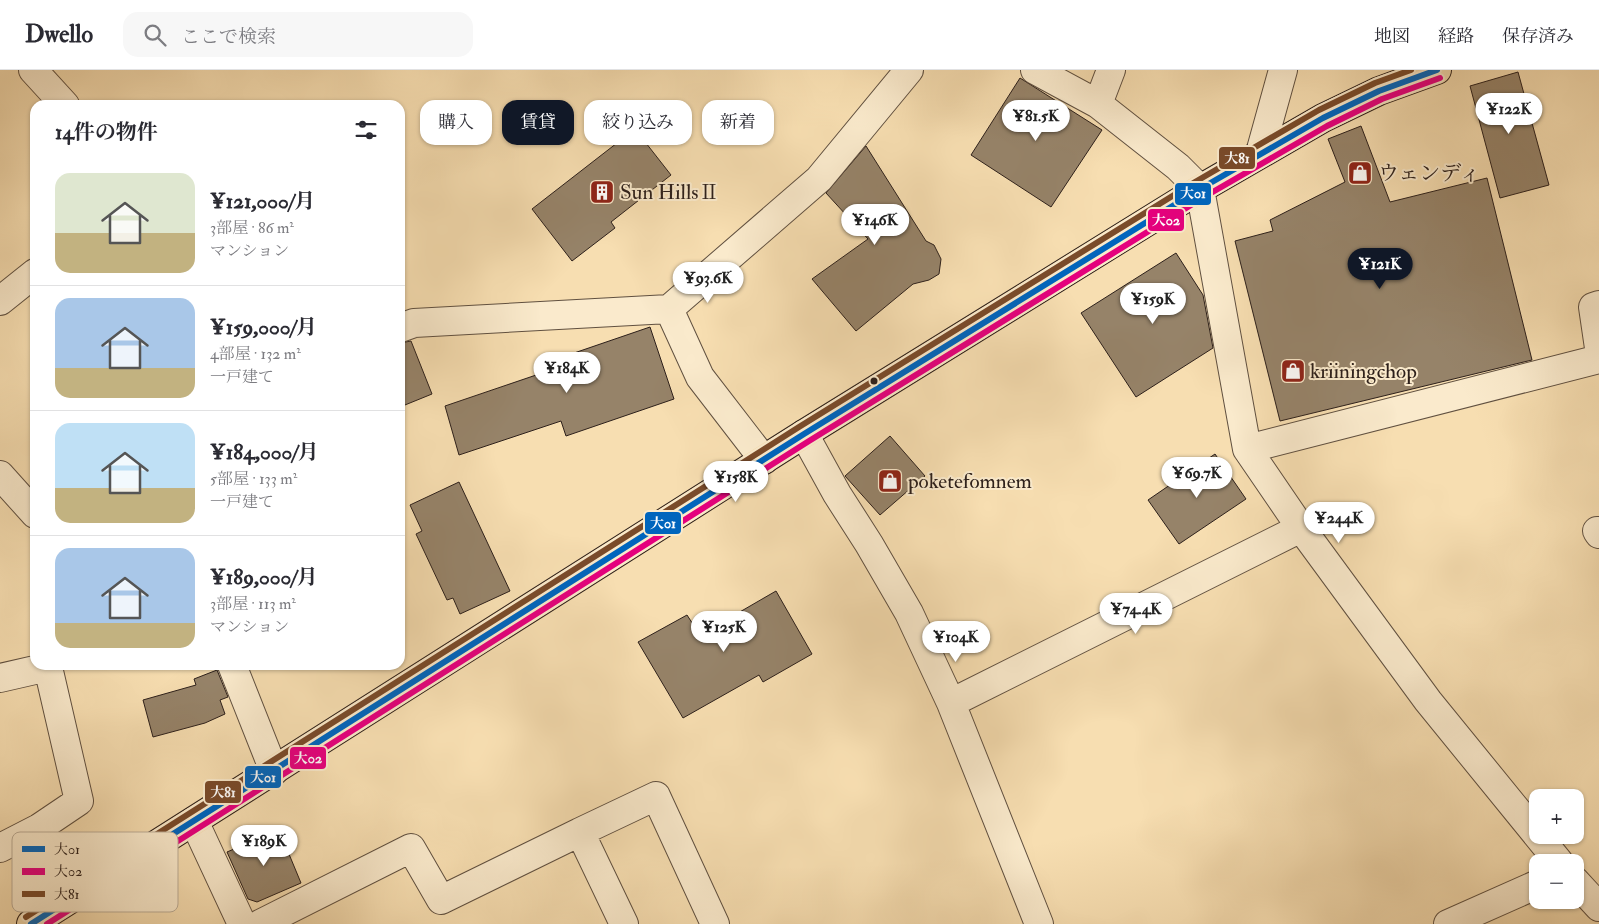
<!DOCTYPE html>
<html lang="ja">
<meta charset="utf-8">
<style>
:root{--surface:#fff;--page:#f7f7f7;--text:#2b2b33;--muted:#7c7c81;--line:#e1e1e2;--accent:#111827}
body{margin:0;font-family:"IM FELL Double Pica","Noto Serif JP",serif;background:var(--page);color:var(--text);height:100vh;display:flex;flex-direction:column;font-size:19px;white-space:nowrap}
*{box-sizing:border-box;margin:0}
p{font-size:16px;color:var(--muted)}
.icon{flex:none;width:28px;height:28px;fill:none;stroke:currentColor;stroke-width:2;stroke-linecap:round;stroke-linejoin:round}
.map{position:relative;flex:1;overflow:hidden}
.sheet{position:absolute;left:30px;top:30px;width:375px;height:570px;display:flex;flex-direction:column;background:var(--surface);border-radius:15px;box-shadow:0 1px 4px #0004}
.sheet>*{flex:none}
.hud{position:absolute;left:420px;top:30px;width:475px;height:45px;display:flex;gap:10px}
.controls{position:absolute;left:1529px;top:719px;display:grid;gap:10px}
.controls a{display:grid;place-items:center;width:55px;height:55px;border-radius:10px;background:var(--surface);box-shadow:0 1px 4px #0004;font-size:25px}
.price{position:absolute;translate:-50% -42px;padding:0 11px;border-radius:18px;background:#fff;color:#222;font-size:16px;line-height:32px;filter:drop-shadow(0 1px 2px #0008)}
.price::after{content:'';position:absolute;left:50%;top:30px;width:15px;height:11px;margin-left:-8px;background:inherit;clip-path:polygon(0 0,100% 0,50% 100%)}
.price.current{background:var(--accent);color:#fff}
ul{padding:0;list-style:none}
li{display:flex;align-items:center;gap:15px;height:125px;padding:0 25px}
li+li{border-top:1px solid var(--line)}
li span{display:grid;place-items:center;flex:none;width:140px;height:100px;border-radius:15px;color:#555}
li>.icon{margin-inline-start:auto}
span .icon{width:60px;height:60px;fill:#fffc;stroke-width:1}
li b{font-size:21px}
h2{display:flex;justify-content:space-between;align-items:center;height:60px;padding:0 25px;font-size:21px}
.chip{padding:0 18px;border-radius:15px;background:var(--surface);box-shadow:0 1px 4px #0004;font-size:18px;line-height:45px}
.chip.current{background:var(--accent);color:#fff}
header{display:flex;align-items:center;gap:30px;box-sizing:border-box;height:70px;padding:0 25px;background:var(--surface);border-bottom:1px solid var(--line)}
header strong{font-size:24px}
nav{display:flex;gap:28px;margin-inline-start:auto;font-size:18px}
.search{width:350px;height:45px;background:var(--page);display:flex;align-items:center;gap:12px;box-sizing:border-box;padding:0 18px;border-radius:15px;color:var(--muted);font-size:19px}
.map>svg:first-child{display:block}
.building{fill:#968369;stroke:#2d201b}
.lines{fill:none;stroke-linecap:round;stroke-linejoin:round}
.minor-casing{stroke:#605040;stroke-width:30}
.major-casing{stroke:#2d201b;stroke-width:30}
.minor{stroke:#faeacc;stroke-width:28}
.major{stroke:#f7deb1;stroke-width:28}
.bus-1-casing{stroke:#faeacc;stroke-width:10}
.bus-2-casing{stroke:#faeacc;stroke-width:10}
.bus-3-casing{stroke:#faeacc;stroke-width:10}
.bus-1{stroke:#0065bd;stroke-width:6}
.bus-2{stroke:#e5007d;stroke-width:6}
.bus-3{stroke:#7a4b2a;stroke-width:6}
.bus-dot{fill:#2d201b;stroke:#faeacc;stroke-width:2}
.labels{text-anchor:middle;stroke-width:4;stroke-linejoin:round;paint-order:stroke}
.poi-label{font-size:21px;fill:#2d201b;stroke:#faeacc;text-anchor:start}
.key{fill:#faeacc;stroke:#bcad97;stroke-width:1}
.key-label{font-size:14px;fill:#2d201b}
.line-badge{stroke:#faeacc;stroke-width:2}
.badge-label{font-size:14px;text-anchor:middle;font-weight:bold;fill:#fff}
</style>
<header>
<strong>Dwello</strong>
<div class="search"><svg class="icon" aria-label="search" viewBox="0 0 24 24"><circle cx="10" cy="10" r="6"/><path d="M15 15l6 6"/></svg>ここで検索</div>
<nav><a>地図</a><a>経路</a><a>保存済み</a></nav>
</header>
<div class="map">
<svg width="1599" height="854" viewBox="0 0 1599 854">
<rect width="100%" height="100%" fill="#f7deb1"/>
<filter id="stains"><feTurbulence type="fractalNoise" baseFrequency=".004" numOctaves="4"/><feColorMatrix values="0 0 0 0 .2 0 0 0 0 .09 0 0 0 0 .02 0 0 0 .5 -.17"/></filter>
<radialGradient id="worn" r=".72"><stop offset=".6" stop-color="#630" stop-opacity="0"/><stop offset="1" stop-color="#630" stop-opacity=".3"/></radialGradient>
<path class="building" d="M1518 2 1549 115 1500 128 1470 16Z
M1020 8 1102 60 1051 137 971 85Z
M1361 56 1390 132 1487 108 1532 290 1280 351 1235 171 1273 161 1270 150 1345 112 1328 69Z
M635 59 671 105 611 152 615 158 572 191 532 139Z
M866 76 926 171 934 175 941 189 939 204 929 210 913 214 856 261 812 209 868 169 826 123Z
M1176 183 1203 225 1213 278 1136 327 1081 243Z
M650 257 674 329 566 366 561 351 459 385 445 336 545 302 542 294Z
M411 271 432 324 400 337V273Z
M890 366 925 406 880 445 845 406Z
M1215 384 1246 429 1179 474 1148 430Z
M459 412 510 521 460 544 453 528 447 530 416 464 422 461 410 435Z
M776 521 812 584 763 612 759 605 683 648 638 572 687 545 700 565Z
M217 600 228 627 220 630 225 644 205 653 153 667 143 630 196 615 194 609Z
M279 760 301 813 257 832 248 829 227 782Z"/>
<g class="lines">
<defs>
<path id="minor" d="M33 0 65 35
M1035 0 1098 34 1178 97 1200 119 1247 379 1301 458 1428 631 1559 792
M1098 34 1111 0
M1260 83 1283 0
M0 231 35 203
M1599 235 1593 237 1599 278
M669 239 700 307 764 390
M400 258 414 253 669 239 819 109 909 0
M804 364 837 424 869 474 909 543 951 633 1039 854
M1247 379 1599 289
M0 405 35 444
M1599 461H1597L1599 464
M232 595 274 701
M0 608 48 597 79 731 39 758 0 778
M951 633 1301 458
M194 751 242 854
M1575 811 1599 837
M260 854 411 778 441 830 580 762
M624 854 580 762 656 726 715 854
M1448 854 1538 814"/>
<path id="major" d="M31 854 804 364 1200 119 1323 48 1379 21 1437 0"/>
</defs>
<use href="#minor" class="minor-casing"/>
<use href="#major" class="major-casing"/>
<use href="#minor" class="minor"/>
<use href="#major" class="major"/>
<defs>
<path id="bus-1" d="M31 854 804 364 1200 119 1323 48 1379 21 1437 0"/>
<path id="bus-2" d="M47 854 809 371 1204 127 1327 56 1382 29 1440 8"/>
<path id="bus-3" d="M26 847 799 357 1195 112 1319 40 1375 13 1411 0"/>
</defs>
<use href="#bus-1" class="bus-1-casing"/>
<use href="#bus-2" class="bus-2-casing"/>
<use href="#bus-3" class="bus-3-casing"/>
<use href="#bus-1" class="bus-1"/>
<use href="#bus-2" class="bus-2"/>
<use href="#bus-3" class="bus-3"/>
</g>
<defs>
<symbol id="shop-square" viewBox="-11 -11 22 22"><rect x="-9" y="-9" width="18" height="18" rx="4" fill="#8f2418" stroke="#faeacc"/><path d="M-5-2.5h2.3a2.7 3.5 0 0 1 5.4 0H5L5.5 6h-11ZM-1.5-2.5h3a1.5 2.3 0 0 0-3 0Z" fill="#fff"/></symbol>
<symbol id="building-square" viewBox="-11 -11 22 22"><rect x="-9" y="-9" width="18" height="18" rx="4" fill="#8f2418" stroke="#faeacc"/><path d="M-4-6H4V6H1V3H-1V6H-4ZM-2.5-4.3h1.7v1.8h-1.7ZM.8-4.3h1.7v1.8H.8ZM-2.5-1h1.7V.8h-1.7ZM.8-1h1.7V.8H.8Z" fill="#fff"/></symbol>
</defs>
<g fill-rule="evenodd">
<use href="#shop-square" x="1346" y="89" width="28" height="28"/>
<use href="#building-square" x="588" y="108" width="28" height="28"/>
<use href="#shop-square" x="1279" y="287" width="28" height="28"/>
<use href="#shop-square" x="876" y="397" width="28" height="28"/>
</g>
<circle class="bus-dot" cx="874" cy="311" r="4.5"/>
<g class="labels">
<g class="poi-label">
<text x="1378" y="110">ウェンディ</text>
<text x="620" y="129">Sun HillsⅡ</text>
<text x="1310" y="308">kriiningchop</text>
<text x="908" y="418">poketefomnem</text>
</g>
</g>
<rect x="12" y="762" width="166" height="80" rx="8" class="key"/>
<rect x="22" y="776" width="23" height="6" fill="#0065bd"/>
<rect x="22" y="798" width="23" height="7" fill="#e5007d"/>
<rect x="22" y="821" width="23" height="6" fill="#7a4b2a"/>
<g class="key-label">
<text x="54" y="784">大01</text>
<text x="54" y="806">大02</text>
<text x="54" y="829">大81</text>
</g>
<g class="line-badge">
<rect x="1218" y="76" width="38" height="24" rx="5" fill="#7a4b2a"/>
<rect x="1174" y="112" width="38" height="24" rx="5" fill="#0065bd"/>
<rect x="1147" y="138" width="38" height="24" rx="5" fill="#e5007d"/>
<rect x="644" y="441" width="38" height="24" rx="5" fill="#0065bd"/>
<rect x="289" y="676" width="38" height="24" rx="5" fill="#e5007d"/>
<rect x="244" y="695" width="38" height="24" rx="5" fill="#0065bd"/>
<rect x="204" y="710" width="38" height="24" rx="5" fill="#7a4b2a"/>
</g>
<g class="badge-label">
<text x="1237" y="93">大81</text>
<text x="1193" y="128">大01</text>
<text x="1166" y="155">大02</text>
<text x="663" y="458">大01</text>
<text x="308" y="693">大02</text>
<text x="263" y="712">大01</text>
<text x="223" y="727">大81</text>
</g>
<rect width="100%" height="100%" filter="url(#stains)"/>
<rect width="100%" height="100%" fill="url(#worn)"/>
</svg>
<div class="controls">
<a>+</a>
<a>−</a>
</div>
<b class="price" style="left:1509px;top:65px">¥122K</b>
<b class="price" style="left:1036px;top:72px">¥81.5K</b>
<b class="price" style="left:875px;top:176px">¥146K</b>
<b class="price current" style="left:1380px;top:220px">¥121K</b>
<b class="price" style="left:708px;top:234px">¥93.6K</b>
<b class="price" style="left:1153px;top:255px">¥159K</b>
<b class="price" style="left:567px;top:324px">¥184K</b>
<b class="price" style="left:1197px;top:429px">¥69.7K</b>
<b class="price" style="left:736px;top:433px">¥158K</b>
<b class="price" style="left:1339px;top:474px">¥244K</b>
<b class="price" style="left:1136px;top:565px">¥74.4K</b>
<b class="price" style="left:724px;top:583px">¥125K</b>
<b class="price" style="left:956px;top:593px">¥104K</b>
<b class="price" style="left:264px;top:797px">¥189K</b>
<div class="hud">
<a class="chip">購入</a>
<a class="chip current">賃貸</a>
<a class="chip">絞り込み</a>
<a class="chip">新着</a>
</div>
<section class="sheet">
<h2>14件の物件<svg class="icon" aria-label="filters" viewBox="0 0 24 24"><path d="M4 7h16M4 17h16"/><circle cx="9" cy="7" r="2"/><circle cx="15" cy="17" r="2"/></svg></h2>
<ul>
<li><span style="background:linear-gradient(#dfe7d0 60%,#c2b280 0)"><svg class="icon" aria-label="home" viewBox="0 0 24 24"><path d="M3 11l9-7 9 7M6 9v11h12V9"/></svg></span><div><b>¥121,000/月</b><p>3部屋 · 86 m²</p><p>マンション</p></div></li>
<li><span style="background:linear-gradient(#a9c7e8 70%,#c2b280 0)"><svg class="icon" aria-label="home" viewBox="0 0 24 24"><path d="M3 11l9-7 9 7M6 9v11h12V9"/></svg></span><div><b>¥159,000/月</b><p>4部屋 · 132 m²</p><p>一戸建て</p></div></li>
<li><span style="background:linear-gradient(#bfe0f5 65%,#c2b280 0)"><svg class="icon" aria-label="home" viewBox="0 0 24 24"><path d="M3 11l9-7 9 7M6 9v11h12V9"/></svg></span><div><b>¥184,000/月</b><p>5部屋 · 133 m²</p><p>一戸建て</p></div></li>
<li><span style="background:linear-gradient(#a9c7e8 75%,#c2b280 0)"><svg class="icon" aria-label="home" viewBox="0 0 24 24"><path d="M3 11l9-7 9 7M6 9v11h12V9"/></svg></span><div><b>¥189,000/月</b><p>3部屋 · 113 m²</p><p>マンション</p></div></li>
</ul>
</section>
</div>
